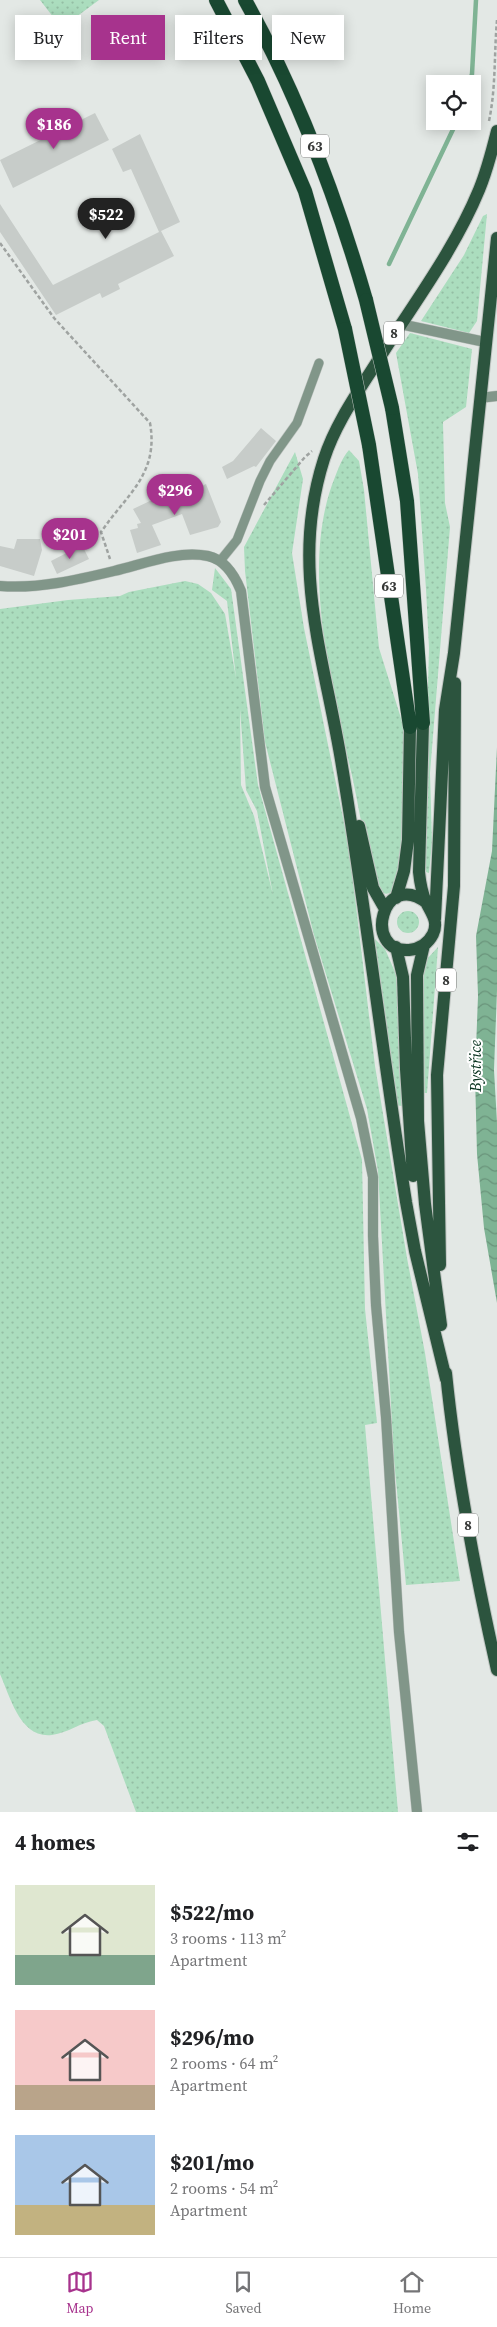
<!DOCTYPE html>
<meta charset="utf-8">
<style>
:root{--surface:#fff;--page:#f2f2f2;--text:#202124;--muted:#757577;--line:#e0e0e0;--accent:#a7338d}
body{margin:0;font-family:"Source Serif 4",serif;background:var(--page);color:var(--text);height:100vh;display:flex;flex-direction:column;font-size:19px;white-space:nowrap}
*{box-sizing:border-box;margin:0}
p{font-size:16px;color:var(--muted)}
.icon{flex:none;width:28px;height:28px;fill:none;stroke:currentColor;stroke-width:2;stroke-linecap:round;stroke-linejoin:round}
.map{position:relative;height:1812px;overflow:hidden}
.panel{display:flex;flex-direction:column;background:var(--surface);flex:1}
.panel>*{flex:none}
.banner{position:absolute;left:15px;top:15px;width:468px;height:45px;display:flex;gap:10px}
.tools{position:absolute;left:426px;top:75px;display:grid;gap:10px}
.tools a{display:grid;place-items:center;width:55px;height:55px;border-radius:0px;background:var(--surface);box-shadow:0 2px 12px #0003;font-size:25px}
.price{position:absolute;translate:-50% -42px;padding:0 11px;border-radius:18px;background:var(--accent);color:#fff;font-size:16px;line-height:32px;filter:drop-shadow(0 1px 2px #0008)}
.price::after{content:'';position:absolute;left:50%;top:30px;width:15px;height:11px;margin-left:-8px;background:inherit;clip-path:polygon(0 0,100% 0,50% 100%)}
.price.active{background:#222;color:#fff}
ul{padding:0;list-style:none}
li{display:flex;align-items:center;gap:15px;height:125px;padding:0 15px}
li span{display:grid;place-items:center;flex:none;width:140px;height:100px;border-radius:0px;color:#555}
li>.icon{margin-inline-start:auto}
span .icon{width:60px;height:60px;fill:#fffc;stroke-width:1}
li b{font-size:21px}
h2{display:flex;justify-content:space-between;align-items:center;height:60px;padding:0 15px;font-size:21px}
.pill{padding:0 18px;border-radius:0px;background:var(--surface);box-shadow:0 2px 12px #0003;font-size:18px;line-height:45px}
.pill.active{background:var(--accent);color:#fff}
.tabs{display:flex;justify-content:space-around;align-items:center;height:70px;border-top:1px solid var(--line);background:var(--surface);font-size:14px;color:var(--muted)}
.tabs a{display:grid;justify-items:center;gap:2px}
.tabs .active{color:var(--accent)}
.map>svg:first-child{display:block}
.grass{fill:url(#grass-dots);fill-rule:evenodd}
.water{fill:url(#water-waves)}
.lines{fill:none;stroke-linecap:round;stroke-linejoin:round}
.stream{stroke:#7fb394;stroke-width:4.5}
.building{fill:#c7ccc9}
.service-casing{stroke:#c0c5c2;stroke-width:10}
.minor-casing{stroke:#c0c5c2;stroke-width:11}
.tertiary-casing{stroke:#c0c5c2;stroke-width:11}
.primary-casing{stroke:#c0c5c2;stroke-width:14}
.trunk-casing{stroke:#c0c5c2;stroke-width:15}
.path{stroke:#9fa3a1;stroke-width:2.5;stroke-dasharray:4 2.5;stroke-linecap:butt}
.service{stroke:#819689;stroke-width:9}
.minor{stroke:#819689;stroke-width:10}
.tertiary{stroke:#819689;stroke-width:10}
.primary{stroke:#2c543e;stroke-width:12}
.trunk{stroke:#194831;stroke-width:14}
.trunk-bridge-casing{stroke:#c0c5c2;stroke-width:15;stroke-linecap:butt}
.trunk-bridge{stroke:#194831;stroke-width:14}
.labels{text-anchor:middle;stroke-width:4;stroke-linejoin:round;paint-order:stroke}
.shield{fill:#fff;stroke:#727473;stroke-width:1}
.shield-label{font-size:14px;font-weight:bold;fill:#363837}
.water-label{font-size:16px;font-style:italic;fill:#093420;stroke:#fff}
</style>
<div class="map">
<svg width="497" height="1812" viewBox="0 0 497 1812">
<defs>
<pattern id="grass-dots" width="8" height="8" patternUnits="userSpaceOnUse" patternTransform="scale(1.25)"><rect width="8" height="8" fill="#abddbe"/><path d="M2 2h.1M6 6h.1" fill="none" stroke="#94bea4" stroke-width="1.8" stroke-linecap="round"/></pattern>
<pattern id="water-waves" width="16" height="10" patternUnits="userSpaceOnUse" patternTransform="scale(1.25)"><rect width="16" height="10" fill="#7fb394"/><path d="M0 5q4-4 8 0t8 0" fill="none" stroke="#69937a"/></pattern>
</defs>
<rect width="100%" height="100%" fill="#e3e8e5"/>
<path class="grass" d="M40 0H99L72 20 57 22Z
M487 214 477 321 469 333 421 321 464 255 483 216Z
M410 333 472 349 466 407 443 422 445 503 450 527 430 773 432 843 429 873 426 872 424 845 429 648 426 589 418 474 396 353Z
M349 450 359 461 364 490 379 648 405 731 403 842 395 888C391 892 389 895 383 893 366 858 361 818 353 780 332 689 299 565 335 477 339 467 342 458 349 450Z
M295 452 303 479 292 553 304 628 349 847 375 1066 407 1258 425 1353 460 1581 406 1585 394 1460 378 1171 367 1109 314 935 265 742 245 571 244 547Z
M215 568 231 589 258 785 362 1160 365 1309 377 1423 365 1425 398 1812H136L104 1726 97 1720C81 1722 68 1733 52 1735 20 1739 10 1696 0 1674V609L68 600 120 596 129 592 185 581 198 584 211 593 225 614 236 678 227 601 212 590ZM240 709 246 790 257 811 273 895 254 816 241 785Z
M397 922a11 11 0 1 1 22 0a11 11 0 1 1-22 0Z
M373 937 385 949 398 979 402 1106 394 1105Z
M438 947 427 1093H423V977L427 959Z"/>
<path class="water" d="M497 747V990L494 1070 497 1123V1303L484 1228 477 1154 475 1075 478 996 476 936 492 851Z"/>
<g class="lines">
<path class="stream" d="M469 84 472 74 476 0
M389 264 457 121"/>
</g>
<path class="building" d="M95 113 109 140 13 188 0 160Z
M140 134 180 222 161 231 174 256 118 284 120 289 102 298 100 293 56 315 0 232V204L53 285 159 232 131 169 123 172 112 149Z
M261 428 276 441 256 467 254 466 227 479 222 467 233 461Z
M206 484 221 522 218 527 190 535 182 514 152 525 161 545 137 553 130 530 138 528 137 524 141 523 133 509 152 500 154 504 184 494Z
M17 539H40L42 550 34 576 0 566V546L14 549Z
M82 545 89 559 57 574 51 561Z"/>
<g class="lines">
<defs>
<path id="service" d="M220 561 237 540 260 481 270 461 297 423 319 363"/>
<path id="minor" d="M400 324 485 342"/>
<path id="tertiary" d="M480 398 497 396
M0 586C38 589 77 580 114 571 144 564 177 550 208 556 226 560 235 576 241 591L265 787 361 1118 373 1177V1236L376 1305 386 1417 399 1632 417 1812"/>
<path id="primary" d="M423 723 419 872C420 882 422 893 426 902 431 913 439 921 433 934 428 944 419 949 409 950 362 953 382 868 427 903
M359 826 373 888 385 909
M396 898 404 871 408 840 410 727
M435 919 445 710 454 653 497 238
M424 945 417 975 418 1121 425 1204 441 1325
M396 947 403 977 406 1069 413 1176
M440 1265 437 1075 454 886 455 683
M446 1373C456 1472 475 1572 497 1670
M446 1379 415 1251 406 1202C383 1057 366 911 342 766 325 659 289 568 324 459 335 425 356 395 375 365 410 308 453 253 479 190 487 171 492 151 497 131"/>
<path id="trunk" d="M216 0 258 81 305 191 345 329
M245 0C298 95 336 196 366 300
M392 408 407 501 423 723
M369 445 410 727"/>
</defs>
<use href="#service" class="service-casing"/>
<use href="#minor" class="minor-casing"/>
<use href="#tertiary" class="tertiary-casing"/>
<use href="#primary" class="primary-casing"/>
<use href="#trunk" class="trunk-casing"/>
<path class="path" d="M489 121C496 88 494 54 497 20
M0 243 54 318 150 423C159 474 127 494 101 532L110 559
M264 505 305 457 312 451"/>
<use href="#service" class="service"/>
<use href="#minor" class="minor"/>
<use href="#tertiary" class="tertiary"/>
<use href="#primary" class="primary"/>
<use href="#trunk" class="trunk"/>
<defs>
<path id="trunk-bridge" d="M366 300 392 408
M345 329 369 445"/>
</defs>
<use href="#trunk-bridge" class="trunk-bridge-casing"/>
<use href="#trunk-bridge" class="trunk-bridge"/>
</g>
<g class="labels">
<g class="shield">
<rect x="301" y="134.5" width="28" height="23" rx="4"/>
<rect x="384" y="321.5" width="20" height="23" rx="4"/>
<rect x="375" y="574.5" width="28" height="23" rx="4"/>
<rect x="436" y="968.5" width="20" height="23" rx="4"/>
<rect x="458" y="1513.5" width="20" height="23" rx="4"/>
</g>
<g class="shield-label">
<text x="315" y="151">63</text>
<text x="394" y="338">8</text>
<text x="389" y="591">63</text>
<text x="446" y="985">8</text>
<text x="468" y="1530">8</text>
</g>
<g class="water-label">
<text transform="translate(475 1066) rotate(-90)" y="6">Bystřice</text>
</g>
</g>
</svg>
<div class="tools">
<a><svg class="icon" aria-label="locate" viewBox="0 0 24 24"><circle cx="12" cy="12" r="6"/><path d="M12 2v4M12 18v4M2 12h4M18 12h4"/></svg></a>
</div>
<b class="price" style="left:54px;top:150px">$186</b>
<b class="price active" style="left:106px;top:240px">$522</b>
<b class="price" style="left:175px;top:516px">$296</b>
<b class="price" style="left:70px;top:560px">$201</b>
<div class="banner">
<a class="pill">Buy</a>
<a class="pill active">Rent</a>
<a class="pill">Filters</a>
<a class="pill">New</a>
</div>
</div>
<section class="panel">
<h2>4 homes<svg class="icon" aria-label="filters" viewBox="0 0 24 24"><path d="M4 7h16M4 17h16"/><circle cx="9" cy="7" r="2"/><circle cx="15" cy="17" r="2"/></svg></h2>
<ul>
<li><span style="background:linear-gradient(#dfe7d0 70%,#7fa58c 0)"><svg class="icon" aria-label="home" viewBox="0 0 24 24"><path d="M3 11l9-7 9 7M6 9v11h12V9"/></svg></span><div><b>$522/mo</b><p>3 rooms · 113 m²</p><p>Apartment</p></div></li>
<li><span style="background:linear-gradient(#f6c9c9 75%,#b9a48a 0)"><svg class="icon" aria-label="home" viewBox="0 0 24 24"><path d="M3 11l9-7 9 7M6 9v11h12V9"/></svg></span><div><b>$296/mo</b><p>2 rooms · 64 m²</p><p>Apartment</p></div></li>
<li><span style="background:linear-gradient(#a9c7e8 70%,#c2b280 0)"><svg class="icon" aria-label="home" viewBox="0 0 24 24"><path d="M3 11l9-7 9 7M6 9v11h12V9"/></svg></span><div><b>$201/mo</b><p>2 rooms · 54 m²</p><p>Apartment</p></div></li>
</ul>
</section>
<nav class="tabs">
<a class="active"><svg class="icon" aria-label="map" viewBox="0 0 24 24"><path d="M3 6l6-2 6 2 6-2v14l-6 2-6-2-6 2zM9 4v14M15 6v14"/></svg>Map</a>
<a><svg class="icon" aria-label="saved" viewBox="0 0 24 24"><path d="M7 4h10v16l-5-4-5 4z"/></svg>Saved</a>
<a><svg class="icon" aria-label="home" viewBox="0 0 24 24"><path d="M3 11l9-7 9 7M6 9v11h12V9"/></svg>Home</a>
</nav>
